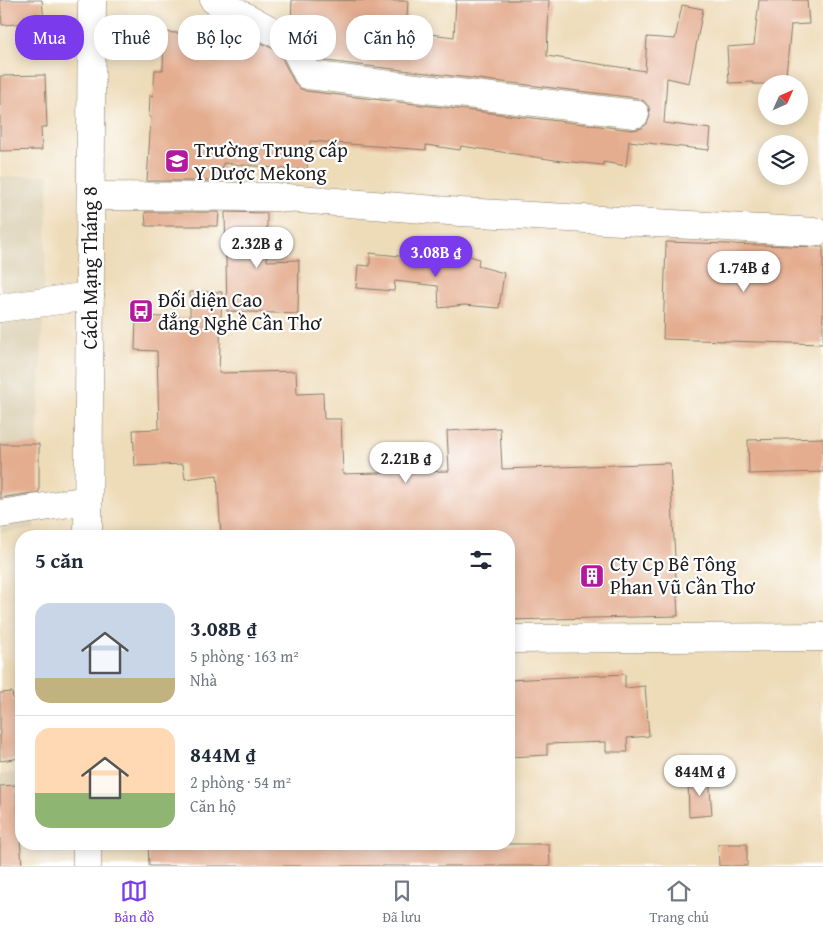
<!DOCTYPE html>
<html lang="vi">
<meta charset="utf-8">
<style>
:root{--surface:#fff;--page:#f6f6f7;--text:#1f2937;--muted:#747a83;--line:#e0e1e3;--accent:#7c3aed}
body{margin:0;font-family:"Gentium Book Plus",serif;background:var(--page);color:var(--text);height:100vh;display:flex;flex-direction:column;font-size:19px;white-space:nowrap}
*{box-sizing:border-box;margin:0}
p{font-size:16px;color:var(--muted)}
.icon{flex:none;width:28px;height:28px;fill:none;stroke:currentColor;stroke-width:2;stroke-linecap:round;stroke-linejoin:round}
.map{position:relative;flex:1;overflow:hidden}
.side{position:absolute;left:15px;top:530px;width:500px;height:320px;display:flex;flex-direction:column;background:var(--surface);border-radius:20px;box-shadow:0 2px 12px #0003}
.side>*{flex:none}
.guide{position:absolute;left:15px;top:15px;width:500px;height:45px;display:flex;gap:10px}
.needle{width:32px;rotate:45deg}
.tools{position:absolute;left:758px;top:75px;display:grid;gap:10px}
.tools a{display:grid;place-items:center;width:50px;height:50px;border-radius:50%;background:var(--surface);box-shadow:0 2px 12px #0003;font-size:25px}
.price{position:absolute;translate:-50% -42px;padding:0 11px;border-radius:18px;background:#fff;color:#222;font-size:16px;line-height:32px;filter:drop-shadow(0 1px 2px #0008)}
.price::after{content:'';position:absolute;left:50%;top:30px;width:15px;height:11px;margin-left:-8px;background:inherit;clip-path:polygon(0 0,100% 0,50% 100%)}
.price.current{background:var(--accent);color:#fff}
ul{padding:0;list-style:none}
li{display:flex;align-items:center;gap:15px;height:125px;padding:0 20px}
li+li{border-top:1px solid var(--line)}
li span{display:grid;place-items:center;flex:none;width:140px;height:100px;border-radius:15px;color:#555}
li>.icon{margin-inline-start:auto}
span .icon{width:60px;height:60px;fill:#fffc;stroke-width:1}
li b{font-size:21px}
h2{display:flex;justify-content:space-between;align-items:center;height:60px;padding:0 20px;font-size:21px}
.chip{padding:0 18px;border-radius:20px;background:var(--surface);box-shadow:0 2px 12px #0003;font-size:18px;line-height:45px}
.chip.current{background:var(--accent);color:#fff}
.menu{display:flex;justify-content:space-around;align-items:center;height:70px;border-top:1px solid var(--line);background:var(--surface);font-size:14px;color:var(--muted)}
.menu a{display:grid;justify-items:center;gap:2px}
.menu .current{color:var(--accent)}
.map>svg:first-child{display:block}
.built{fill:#dbcfb1}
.building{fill:#e4ad90}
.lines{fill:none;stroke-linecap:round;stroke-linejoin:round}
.minor-casing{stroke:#857c6a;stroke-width:29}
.highway-casing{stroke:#857c6a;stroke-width:29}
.minor{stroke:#fff;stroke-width:28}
.highway{stroke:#fff;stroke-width:28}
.labels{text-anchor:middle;stroke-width:4.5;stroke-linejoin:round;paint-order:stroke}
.poi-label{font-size:20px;fill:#1c1c1c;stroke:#fff;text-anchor:start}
.street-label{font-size:20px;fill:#1c1c1c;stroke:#fff}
</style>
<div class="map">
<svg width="823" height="866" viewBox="0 0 823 866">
<rect width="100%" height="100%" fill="#fff"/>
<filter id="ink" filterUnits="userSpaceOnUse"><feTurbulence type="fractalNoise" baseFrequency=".02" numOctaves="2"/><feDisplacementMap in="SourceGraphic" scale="10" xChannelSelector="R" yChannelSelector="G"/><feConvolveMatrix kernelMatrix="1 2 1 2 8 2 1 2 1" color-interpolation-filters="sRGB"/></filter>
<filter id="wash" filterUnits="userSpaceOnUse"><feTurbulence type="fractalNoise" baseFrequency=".0096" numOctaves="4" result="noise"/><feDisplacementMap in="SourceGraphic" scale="20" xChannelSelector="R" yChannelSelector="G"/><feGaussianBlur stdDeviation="1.12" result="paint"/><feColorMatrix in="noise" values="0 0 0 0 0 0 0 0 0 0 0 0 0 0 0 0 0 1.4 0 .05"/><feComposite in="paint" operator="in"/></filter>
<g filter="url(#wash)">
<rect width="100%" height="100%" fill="#eedcb9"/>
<path class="built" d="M49 175 34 529 0 533V177Z
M21 772 23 866H0V775Z"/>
<g id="blocks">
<path class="building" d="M0 0H42L44 22 2 25Z
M292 0 408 1 406 31 454 37 456 0H549L547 56 645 71 647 37 675 39 682 5 703 9 689 83 667 78 664 123 711 129 709 150 629 141 626 166 603 162V165L562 161 461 146 460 150 426 145V150L310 141 307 171 223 163 221 181H147L151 117H149L150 95 153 96 155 70H163L164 32 256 40 279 52 294 82 299 88 306 91 633 130 642 128 647 124 650 116 649 107 644 101 637 98 318 60 305 34 299 28 291 23Z
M759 0H807L809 24 791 25 785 84H753V82L729 83 727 47 754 45Z
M45 75 47 127H41L42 150 0 151V76Z
M145 212H219L218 226H146Z
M225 212 267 213V261L299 260 298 314 227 311Z
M666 242 823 247V344L663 339Z
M436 250H451L479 259 478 266 504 273 499 308 464 305 439 308 438 286 395 281 394 291 356 288 358 265 370 266V253L437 260Z
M190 292H222L219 373 296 371 297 394 323 393 324 419H341L343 474 449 471 447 431 500 428 502 469 670 463 678 616 509 620V536H221L217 475 185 479 183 464 135 466 133 430 159 429 157 351 135 350 136 316 190 318Z
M823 438V472L749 474 748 440Z
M0 444H39V492L0 498Z
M625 674V688L645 686 649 736 627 738 628 752H606V742L547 744V755L509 757V680Z
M12 692 13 699H19L21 728H18L21 758 0 761V693Z
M709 776 712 815 689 817 688 778Z
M16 785 22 866H0V786Z
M148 844H278V847L331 844H549L550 866H149Z
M718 844H747V866H719Z"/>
</g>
</g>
<g filter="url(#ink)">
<use href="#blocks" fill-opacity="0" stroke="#857c6a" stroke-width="1"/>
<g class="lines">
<defs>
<path id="minor" d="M214 0 291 41 308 75 635 114
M91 196 274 197 461 212 816 232
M0 308 90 296
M0 514 88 500
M509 639 823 637"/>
<path id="highway" d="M88 536 92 0
M87 844V866"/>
</defs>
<use href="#minor" class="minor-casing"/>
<use href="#highway" class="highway-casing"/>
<use href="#minor" class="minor"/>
<use href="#highway" class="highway"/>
</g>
</g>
<defs>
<symbol id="university-square" viewBox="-11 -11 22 22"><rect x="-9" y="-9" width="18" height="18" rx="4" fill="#b5179e" stroke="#fff"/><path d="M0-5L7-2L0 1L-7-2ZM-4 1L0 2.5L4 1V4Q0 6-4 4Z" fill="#fff"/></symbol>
<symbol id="bus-square" viewBox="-11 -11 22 22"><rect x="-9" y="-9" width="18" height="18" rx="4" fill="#b5179e" stroke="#fff"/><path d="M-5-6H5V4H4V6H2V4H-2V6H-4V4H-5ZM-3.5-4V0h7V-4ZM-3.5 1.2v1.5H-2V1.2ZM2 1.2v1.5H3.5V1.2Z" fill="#fff"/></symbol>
<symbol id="building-square" viewBox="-11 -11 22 22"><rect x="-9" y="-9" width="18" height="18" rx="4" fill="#b5179e" stroke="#fff"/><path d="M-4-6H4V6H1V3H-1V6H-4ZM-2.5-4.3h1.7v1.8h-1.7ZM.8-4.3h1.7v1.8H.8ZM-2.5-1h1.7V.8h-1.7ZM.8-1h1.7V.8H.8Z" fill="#fff"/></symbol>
</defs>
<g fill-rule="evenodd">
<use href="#university-square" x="163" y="147" width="28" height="28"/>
<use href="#bus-square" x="127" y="297" width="28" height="28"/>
<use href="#building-square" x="578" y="562" width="28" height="28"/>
</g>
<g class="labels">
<g class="poi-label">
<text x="194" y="157">Trường Trung cấp<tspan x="194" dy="23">Y Dược Mekong</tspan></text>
<text x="158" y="307">Đối diện Cao<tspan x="158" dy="23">đẳng Nghề Cần Thơ</tspan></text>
<text x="610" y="571">Cty Cp Bê Tông<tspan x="610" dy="23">Phan Vũ Cần Thơ</tspan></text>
</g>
<g class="street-label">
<text transform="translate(90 268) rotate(-90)" y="7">Cách Mạng Tháng 8</text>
</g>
</g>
</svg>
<div class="tools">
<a><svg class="needle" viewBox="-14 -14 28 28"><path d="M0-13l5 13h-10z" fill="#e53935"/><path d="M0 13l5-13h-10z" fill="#747a83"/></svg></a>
<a><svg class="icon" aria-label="layers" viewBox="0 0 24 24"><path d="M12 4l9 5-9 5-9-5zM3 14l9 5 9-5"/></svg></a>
</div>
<b class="price" style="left:257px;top:269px">2.32B ₫</b>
<b class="price current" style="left:436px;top:278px">3.08B ₫</b>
<b class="price" style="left:744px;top:293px">1.74B ₫</b>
<b class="price" style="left:406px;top:484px">2.21B ₫</b>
<b class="price" style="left:700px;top:797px">844M ₫</b>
<div class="guide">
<a class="chip current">Mua</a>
<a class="chip">Thuê</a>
<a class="chip">Bộ lọc</a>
<a class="chip">Mới</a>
<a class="chip">Căn hộ</a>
</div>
<section class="side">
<h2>5 căn<svg class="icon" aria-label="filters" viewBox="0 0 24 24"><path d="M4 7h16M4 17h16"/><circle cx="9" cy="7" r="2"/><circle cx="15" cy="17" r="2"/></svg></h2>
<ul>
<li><span style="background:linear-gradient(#c9d6e8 75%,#c2b280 0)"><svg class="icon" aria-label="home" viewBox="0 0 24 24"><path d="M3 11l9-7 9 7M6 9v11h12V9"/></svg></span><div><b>3.08B ₫</b><p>5 phòng · 163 m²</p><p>Nhà</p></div></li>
<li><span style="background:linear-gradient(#ffd9b3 65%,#8fb573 0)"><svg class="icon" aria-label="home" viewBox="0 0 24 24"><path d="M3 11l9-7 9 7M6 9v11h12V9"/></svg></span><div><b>844M ₫</b><p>2 phòng · 54 m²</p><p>Căn hộ</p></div></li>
</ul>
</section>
</div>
<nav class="menu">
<a class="current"><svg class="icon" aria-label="map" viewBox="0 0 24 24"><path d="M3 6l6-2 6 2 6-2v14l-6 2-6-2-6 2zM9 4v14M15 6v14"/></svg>Bản đồ</a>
<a><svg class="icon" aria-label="saved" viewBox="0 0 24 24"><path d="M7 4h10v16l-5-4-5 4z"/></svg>Đã lưu</a>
<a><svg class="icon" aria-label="home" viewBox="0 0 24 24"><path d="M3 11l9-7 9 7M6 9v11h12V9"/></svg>Trang chủ</a>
</nav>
